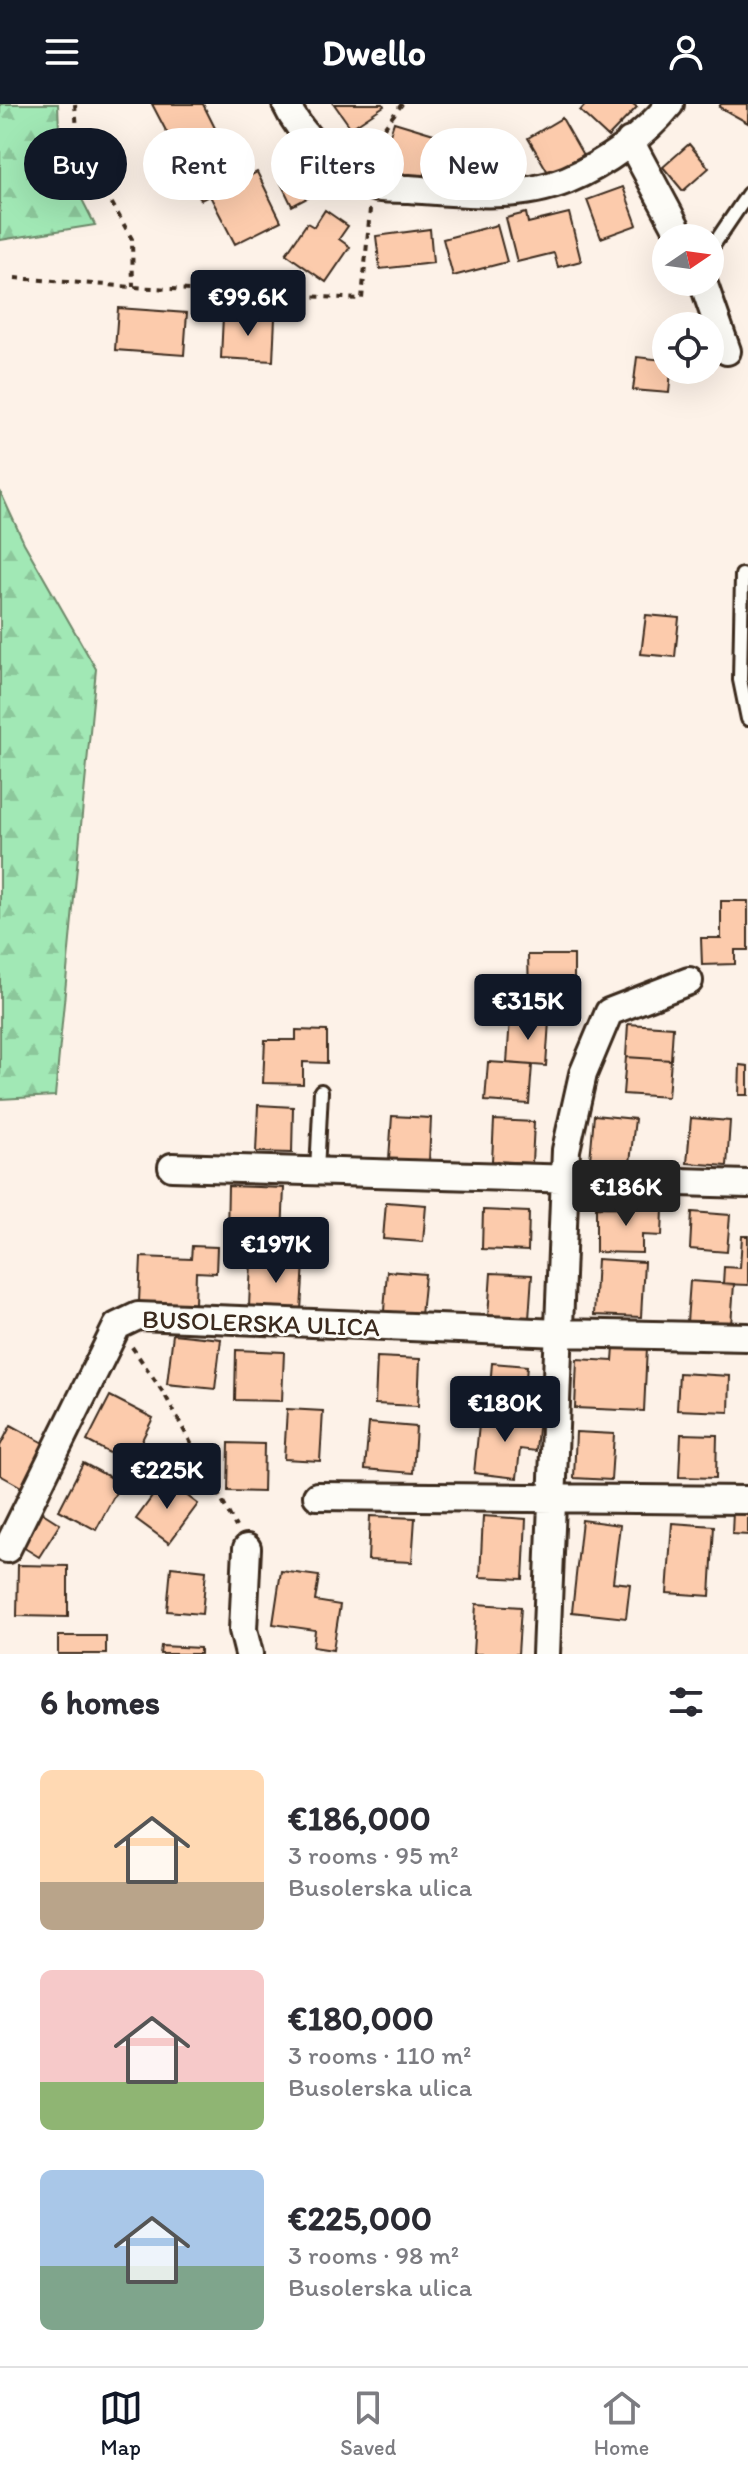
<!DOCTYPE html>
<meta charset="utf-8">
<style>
:root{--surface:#fff;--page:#f2f2f3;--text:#2b2b33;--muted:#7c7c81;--line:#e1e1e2;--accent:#111827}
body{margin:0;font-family:Itim,sans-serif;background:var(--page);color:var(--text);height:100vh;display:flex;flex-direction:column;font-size:30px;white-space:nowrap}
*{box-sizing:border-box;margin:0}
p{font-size:26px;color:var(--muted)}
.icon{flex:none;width:44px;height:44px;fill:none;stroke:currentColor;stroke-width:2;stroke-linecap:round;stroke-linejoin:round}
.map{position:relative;height:1550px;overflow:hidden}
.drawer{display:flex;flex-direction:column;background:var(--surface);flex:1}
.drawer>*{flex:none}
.banner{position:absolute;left:24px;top:24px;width:700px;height:72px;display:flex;gap:16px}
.needle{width:52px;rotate:77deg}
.buttons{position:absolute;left:652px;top:120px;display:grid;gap:16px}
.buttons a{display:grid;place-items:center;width:72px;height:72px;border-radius:50%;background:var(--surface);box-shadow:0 8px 32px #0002;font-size:40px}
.price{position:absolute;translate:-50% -68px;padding:0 18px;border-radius:8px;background:var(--accent);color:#fff;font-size:26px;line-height:52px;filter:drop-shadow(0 2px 4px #0008)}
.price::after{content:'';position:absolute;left:50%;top:48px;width:24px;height:18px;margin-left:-12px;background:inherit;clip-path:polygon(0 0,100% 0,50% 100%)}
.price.current{background:#222;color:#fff}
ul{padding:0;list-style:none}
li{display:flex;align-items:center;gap:24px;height:200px;padding:0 40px}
li span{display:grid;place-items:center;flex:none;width:224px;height:160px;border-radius:12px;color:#555}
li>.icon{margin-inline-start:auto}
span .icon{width:96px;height:96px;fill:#fffc;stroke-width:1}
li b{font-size:34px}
h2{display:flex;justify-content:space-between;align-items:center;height:96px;padding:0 40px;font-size:34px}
.tag{padding:0 28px;border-radius:36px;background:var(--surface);box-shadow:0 8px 32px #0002;font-size:28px;line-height:72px}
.tag.current{background:var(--accent);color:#fff}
header{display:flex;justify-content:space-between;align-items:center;height:104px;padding:0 40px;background:var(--accent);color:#fff;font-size:36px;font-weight:700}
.dock{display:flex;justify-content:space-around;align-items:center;height:112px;border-top:2px solid var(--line);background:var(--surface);font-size:22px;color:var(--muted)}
.dock a{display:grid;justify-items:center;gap:4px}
.dock .current{color:var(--accent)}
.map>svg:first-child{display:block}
.forest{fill:url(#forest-firs);stroke:#6e896a;stroke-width:2}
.building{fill:#fccbac;stroke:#3b2a1e;stroke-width:2}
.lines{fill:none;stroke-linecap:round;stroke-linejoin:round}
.service-casing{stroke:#3b2a1e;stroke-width:18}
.minor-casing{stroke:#3b2a1e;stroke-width:32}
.path{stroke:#3b2a1e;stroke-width:4;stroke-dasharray:6 6;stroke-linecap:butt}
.service{stroke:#fdfcf7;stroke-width:12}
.minor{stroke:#fdfcf7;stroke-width:26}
.labels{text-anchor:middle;stroke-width:6;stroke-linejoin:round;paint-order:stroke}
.street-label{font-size:26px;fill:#3b2a1e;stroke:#fdfcf7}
</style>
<header><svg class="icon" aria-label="menu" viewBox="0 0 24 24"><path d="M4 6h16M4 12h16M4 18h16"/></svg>Dwello<svg class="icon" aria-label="person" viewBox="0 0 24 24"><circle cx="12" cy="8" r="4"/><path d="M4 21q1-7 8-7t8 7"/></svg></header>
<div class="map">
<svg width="748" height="1550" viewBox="0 0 748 1550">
<defs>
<pattern id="forest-firs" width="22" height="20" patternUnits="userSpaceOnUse" patternTransform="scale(2)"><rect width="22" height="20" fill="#a1e8b5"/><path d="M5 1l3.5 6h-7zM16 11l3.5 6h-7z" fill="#8cc79b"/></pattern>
</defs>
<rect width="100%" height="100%" fill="#fdf2e8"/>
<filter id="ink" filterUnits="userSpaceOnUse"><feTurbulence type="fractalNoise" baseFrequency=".0125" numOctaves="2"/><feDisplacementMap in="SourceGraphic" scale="16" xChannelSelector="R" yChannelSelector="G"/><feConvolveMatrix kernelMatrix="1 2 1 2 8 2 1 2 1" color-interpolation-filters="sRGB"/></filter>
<g filter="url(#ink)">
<path class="forest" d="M0 0H58L60 52 95 121 0 136Z
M0 387 24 439 96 565 55 992 0 995Z"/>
<path class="building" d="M152 0H203L217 28 177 48Z
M334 0H383L384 2 351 24Z
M586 0H633L637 3 608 33 580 7Z
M721 0H748V19L719 3Z
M562 14 583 51 549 70 528 34Z
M394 18 437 31 423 76 380 62Z
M458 26 498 30 496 48 511 50 508 76 490 74 491 69 455 65Z
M217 28 241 76 201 96 177 48Z
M689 40 709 64 683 87 663 63Z
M298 66 311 92 292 102 279 75Z
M257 68 281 117 235 140 210 92Z
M623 83 637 121 601 134 587 96Z
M325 106 348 122 339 135 350 143 326 178 286 150 307 119 314 123Z
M526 109 528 119 569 109 581 157 558 163 554 149 517 158 506 114Z
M497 121 507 158 453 172 443 135Z
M430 125 433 159 380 165 376 132Z
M118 204 187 209 184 251 115 246Z
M223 212 275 214 273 257 221 254Z
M665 234 666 266H671L669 289 633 286 637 253 663 256Z
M646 511 679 514 675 553 641 550Z
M721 797H748V846H735V860L702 861 701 834H721Z
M528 851H574V889H529Z
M510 914 549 917 546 962 507 959Z
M628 920 673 923 671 956 626 953Z
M296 926 327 927V959L303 958V980L263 979 265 936H296Z
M626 953 671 956 668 993 623 990Z
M488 958 532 961 529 1000 485 997Z
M740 961 748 962V991H739Z
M258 1001 293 1003 292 1049 256 1048Z
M594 1011 635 1015 630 1059 590 1056Z
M392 1012 431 1014 429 1058 389 1055Z
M691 1014 730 1017 727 1062 687 1059Z
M494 1016 534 1018 532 1059 492 1057Z
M228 1082 284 1084 282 1132 227 1130Z
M386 1098 426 1101 423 1138 383 1135Z
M596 1103 663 1104 662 1132 642 1131V1149L596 1148Z
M483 1106 529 1108 528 1147 482 1145Z
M692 1108 730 1111 727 1148 690 1145Z
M742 1132H748V1181L723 1180 724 1163 740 1164Z
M192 1142 217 1143 216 1169 196 1168 195 1200 139 1198 141 1153 191 1155Z
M597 1155 644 1158 641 1213 594 1211Z
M251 1156 304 1159 301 1206 249 1203Z
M387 1167 425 1170 421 1211 384 1207Z
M491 1169 532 1171 529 1215 488 1213Z
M690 1177 734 1180 731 1221 687 1218Z
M173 1230 221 1235 215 1285 167 1280Z
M614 1242 647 1243 644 1307 575 1304 577 1255 613 1257Z
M236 1246 284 1248 282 1297 235 1296Z
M377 1253 420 1255 418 1302 375 1300Z
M492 1259 527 1262 524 1298 489 1295Z
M679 1269 730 1272 729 1308 677 1306Z
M110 1292 153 1314 130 1360 87 1337Z
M287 1305 323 1307 320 1357 284 1355Z
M497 1308 539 1313 536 1347 520 1345 517 1374 474 1369 479 1321 496 1323Z
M369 1319 416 1323 413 1369 365 1365Z
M11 1321 49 1342 25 1385 0 1371V1342Z
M576 1328 614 1330 611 1376 574 1374Z
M681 1330 717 1331 716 1374 679 1373Z
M229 1339 264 1340 263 1388 228 1387Z
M83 1359 121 1379 96 1426 59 1406Z
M165 1375 198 1400 169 1439 136 1415Z
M38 1406 60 1420 39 1453 18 1440Z
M733 1406 748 1407V1431L732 1430Z
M370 1412 415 1414 412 1458 368 1456Z
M483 1412 526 1415 523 1475 480 1473Z
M582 1416 620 1421 613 1478 630 1480 626 1514 572 1508Z
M672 1419 714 1422 710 1492 667 1489Z
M18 1461 68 1462V1513L17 1512Z
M171 1463 206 1467 202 1510 167 1507Z
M281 1467 319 1472 315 1497 340 1501 333 1546 313 1543 315 1526 273 1520Z
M476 1500 521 1503 518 1550H473Z
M58 1532H106V1550H58Z
M161 1542 200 1544V1550H160Z"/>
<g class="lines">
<defs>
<path id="service" d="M710 146 748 90
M742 471 740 576 748 615
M317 1067 321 987"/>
<path id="minor" d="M286 0C299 28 337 70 367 81 379 86 396 84 409 85 461 89 518 96 567 76 605 60 644 32 670 0
M630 37 682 134
M703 178 727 247
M172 1063 748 1080
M317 1392 748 1396
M247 1444 243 1526 249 1550
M7 1445 117 1222 138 1212 559 1229 748 1233
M546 1550 566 1046 583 970 609 908 689 877"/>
</defs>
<use href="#service" class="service-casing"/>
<use href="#minor" class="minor-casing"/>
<path class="path" d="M75 0 78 39 132 135 133 183
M362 52 402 0
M15 174 133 183 362 195 370 105
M132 1243 165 1291 236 1423"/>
<use href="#service" class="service"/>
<use href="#minor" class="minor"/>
</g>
</g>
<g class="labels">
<g class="street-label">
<text transform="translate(261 1219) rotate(2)" y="9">BUSOLERSKA ULICA</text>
</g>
</g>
</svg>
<div class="buttons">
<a><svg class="needle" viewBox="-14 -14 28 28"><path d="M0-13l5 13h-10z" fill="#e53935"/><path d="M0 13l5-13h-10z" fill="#7c7c81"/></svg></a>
<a><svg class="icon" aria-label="locate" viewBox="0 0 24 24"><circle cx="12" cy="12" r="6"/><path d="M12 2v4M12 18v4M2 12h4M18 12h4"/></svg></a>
</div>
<b class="price" style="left:248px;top:234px">€99.6K</b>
<b class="price" style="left:528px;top:938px">€315K</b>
<b class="price current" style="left:626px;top:1124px">€186K</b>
<b class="price" style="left:276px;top:1181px">€197K</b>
<b class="price" style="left:505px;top:1340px">€180K</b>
<b class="price" style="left:167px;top:1407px">€225K</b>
<div class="banner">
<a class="tag current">Buy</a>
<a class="tag">Rent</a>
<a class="tag">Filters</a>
<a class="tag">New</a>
</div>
</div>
<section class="drawer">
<h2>6 homes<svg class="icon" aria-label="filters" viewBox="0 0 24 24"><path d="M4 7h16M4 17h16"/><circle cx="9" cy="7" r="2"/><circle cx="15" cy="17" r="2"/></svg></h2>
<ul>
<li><span style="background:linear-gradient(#ffd9b3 70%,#b9a48a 0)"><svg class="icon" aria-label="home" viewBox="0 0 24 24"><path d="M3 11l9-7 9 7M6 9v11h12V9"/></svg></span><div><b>€186,000</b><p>3 rooms · 95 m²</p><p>Busolerska ulica</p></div></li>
<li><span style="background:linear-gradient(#f6c9c9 70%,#8fb573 0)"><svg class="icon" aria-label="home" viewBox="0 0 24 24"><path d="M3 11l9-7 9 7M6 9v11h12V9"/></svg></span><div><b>€180,000</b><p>3 rooms · 110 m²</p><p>Busolerska ulica</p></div></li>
<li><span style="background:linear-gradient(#a9c7e8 60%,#7fa58c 0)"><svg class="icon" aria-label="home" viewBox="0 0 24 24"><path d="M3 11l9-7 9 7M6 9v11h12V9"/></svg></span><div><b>€225,000</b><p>3 rooms · 98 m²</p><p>Busolerska ulica</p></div></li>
</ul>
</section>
<nav class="dock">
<a class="current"><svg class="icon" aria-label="map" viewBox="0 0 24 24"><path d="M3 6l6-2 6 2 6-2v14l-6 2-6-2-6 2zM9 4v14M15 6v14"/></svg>Map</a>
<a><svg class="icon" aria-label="saved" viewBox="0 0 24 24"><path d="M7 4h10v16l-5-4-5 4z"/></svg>Saved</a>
<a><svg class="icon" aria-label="home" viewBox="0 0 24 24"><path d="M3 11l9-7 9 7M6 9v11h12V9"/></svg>Home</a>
</nav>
